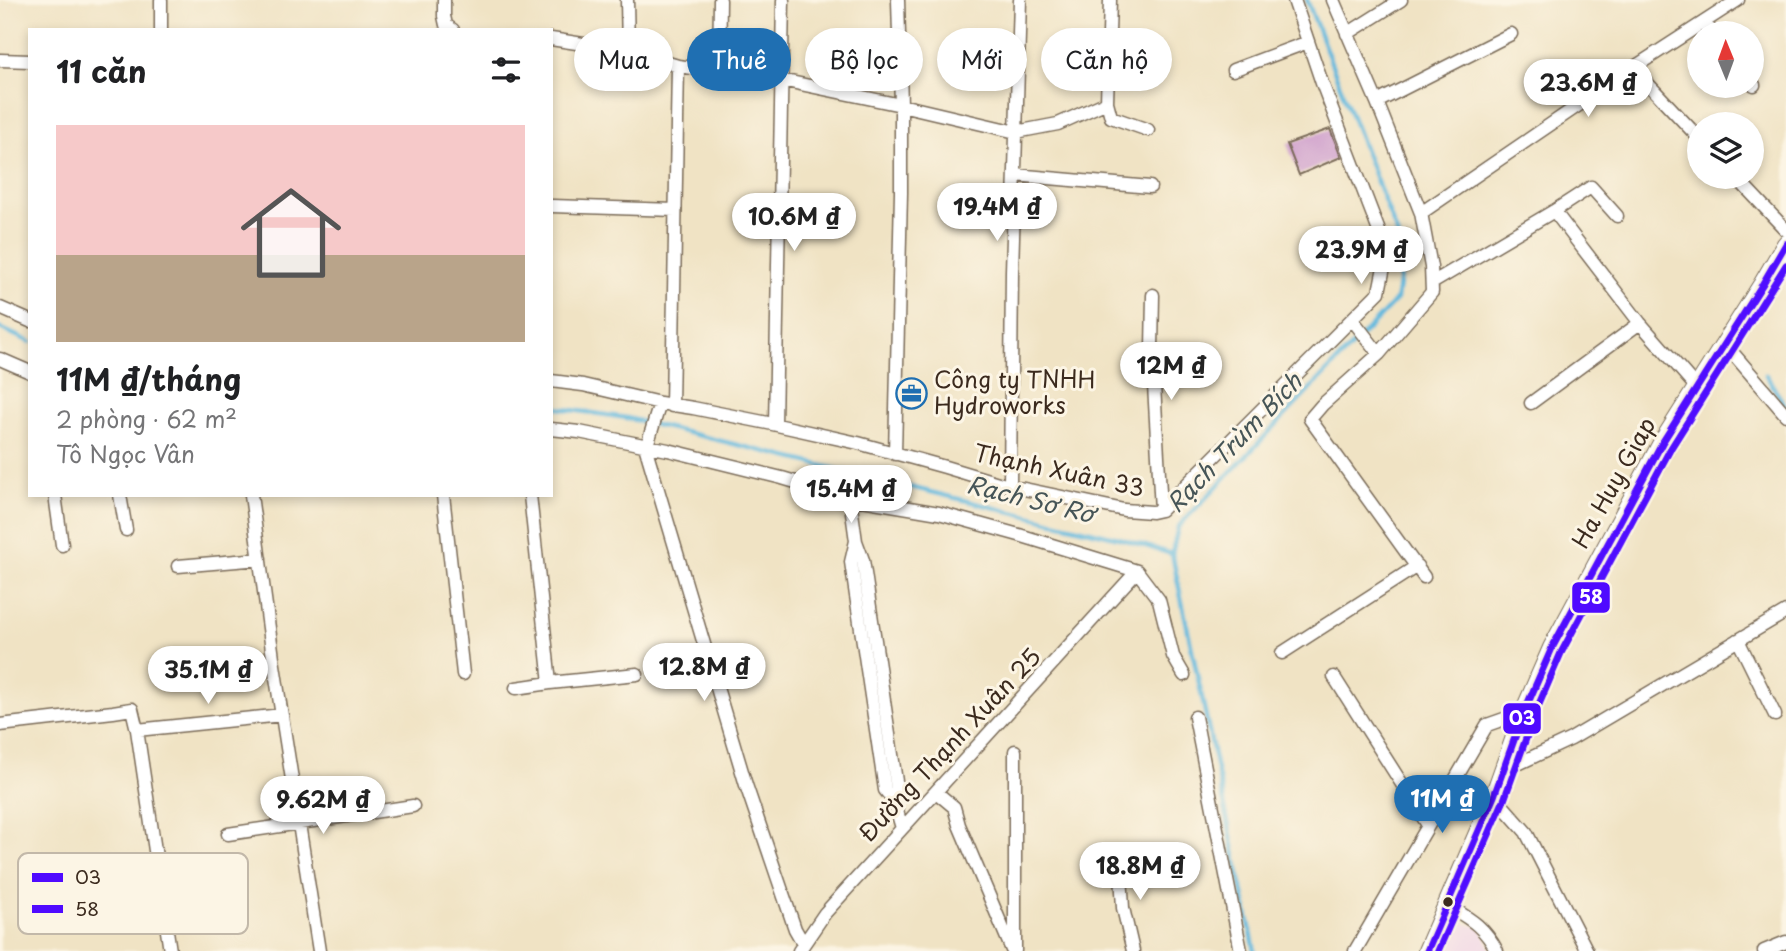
<!DOCTYPE html>
<html lang="vi">
<meta charset="utf-8">
<style>
:root{--surface:#fff;--page:#f2f2f2;--text:#202124;--muted:#757577;--line:#e0e0e0;--accent:#1f6fb2}
body{margin:0;font-family:"Playpen Sans",sans-serif;background:var(--page);color:var(--text);height:100vh;display:flex;flex-direction:column;font-size:26px;white-space:nowrap}
*{box-sizing:border-box;margin:0}
p{font-size:23px;color:var(--muted)}
.icon{flex:none;width:38px;height:38px;fill:none;stroke:currentColor;stroke-width:2;stroke-linecap:round;stroke-linejoin:round}
.map{position:relative;flex:1;overflow:hidden}
.details{position:absolute;left:28px;top:28px;width:525px;height:469px;display:flex;flex-direction:column;background:var(--surface);border-radius:0px;box-shadow:0 4px 10px #0003}
.details>*{flex:none}
.top-card{position:absolute;left:574px;top:28px;width:665px;height:63px;display:flex;gap:14px}
.needle{width:46px;rotate:359deg}
.tools{position:absolute;left:1687px;top:21px;display:grid;gap:14px}
.tools a{display:grid;place-items:center;width:77px;height:77px;border-radius:50%;background:var(--surface);box-shadow:0 4px 10px #0003;font-size:35px}
.price{position:absolute;translate:-50% -60px;padding:0 16px;border-radius:24px;background:#fff;color:#222;font-size:23px;line-height:46px;filter:drop-shadow(0 2px 4px #0008)}
.price::after{content:'';position:absolute;left:50%;top:42px;width:21px;height:16px;margin-left:-10px;background:inherit;clip-path:polygon(0 0,100% 0,50% 100%)}
.price.current{background:var(--accent);color:#fff}
ul{padding:0;list-style:none}
li{display:grid;align-content:center;gap:14px;height:371px;padding:0 28px}
li+li{border-top:2px solid var(--line)}
li span{display:grid;place-items:center;height:217px;border-radius:0px;color:#555}
li>.icon{margin-inline-start:auto}
span .icon{width:126px;height:126px;fill:#fffc;stroke-width:1}
li b{font-size:30px}
h2{display:flex;justify-content:space-between;align-items:center;height:84px;padding:0 28px;font-size:30px}
.tag{padding:0 24px;border-radius:32px;background:var(--surface);box-shadow:0 4px 10px #0003;font-size:24px;line-height:63px}
.tag.current{background:var(--accent);color:#fff}
.map>svg:first-child{display:block}
.built{fill:#eed0e7}
.lines{fill:none;stroke-linecap:round;stroke-linejoin:round}
.stream{stroke:#60b8dd;stroke-width:4.5}
.building{fill:#cc9acb}
.street-casing{stroke:#7a6b58;stroke-width:15}
.primary-casing{stroke:#7a6b58;stroke-width:20}
.street{stroke:#fff;stroke-width:12}
.primary{stroke:#fff;stroke-width:18}
.bus-1-casing{stroke:#fcf5e5;stroke-width:12}
.bus-2-casing{stroke:#fcf5e5;stroke-width:12}
.bus-1{stroke:#4f0aff;stroke-width:7}
.bus-2{stroke:#4f0aff;stroke-width:7}
.bus-dot{fill:#3b2a1e;stroke:#fcf5e5;stroke-width:2.5}
.labels{text-anchor:middle;stroke-width:6;stroke-linejoin:round;paint-order:stroke}
.poi-label{font-size:23px;fill:#3b2a1e;stroke:#fcf5e5;text-anchor:start}
.street-label{font-size:23px;fill:#3b2a1e;stroke:#fcf5e5}
.water-label{font-size:24px;font-style:italic;fill:#465557;stroke:#fcf5e5}
.key{fill:#fcf5e5;stroke:#c2b8a9;stroke-width:2}
.key-label{font-size:19px;fill:#3b2a1e}
.line-badge{stroke:#fcf5e5;stroke-width:2.5}
.badge-label{font-size:19px;text-anchor:middle;font-weight:bold;fill:#fff}
</style>
<div class="map">
<svg width="1786" height="951" viewBox="0 0 1786 951">
<rect width="100%" height="100%" fill="#fcf5e5"/>
<filter id="ink" filterUnits="userSpaceOnUse"><feTurbulence type="fractalNoise" baseFrequency=".0143" numOctaves="2"/><feDisplacementMap in="SourceGraphic" scale="14" xChannelSelector="R" yChannelSelector="G"/><feConvolveMatrix kernelMatrix="1 2 1 2 8 2 1 2 1" color-interpolation-filters="sRGB"/></filter>
<filter id="wash" filterUnits="userSpaceOnUse"><feTurbulence type="fractalNoise" baseFrequency=".00686" numOctaves="4" result="noise"/><feDisplacementMap in="SourceGraphic" scale="28" xChannelSelector="R" yChannelSelector="G"/><feGaussianBlur stdDeviation="1.57" result="paint"/><feColorMatrix in="noise" values="0 0 0 0 0 0 0 0 0 0 0 0 0 0 0 0 0 1.4 0 .05"/><feComposite in="paint" operator="in"/></filter>
<g filter="url(#wash)">
<rect width="100%" height="100%" fill="#f0e3c4"/>
<path class="built" d="M1458 922 1480 927 1492 951H1446Z"/>
<g class="lines">
<path class="stream" d="M0 328 30 342
M1766 375 1784 404
M551 407 627 418 1119 538 1172 554
M1255 951 1172 554 1178 527 1397 299 1403 249 1307 0"/>
</g>
<g id="blocks">
<path class="building" d="M1330 129 1341 157 1299 175 1287 144Z"/>
</g>
</g>
<g filter="url(#ink)">
<use href="#blocks" fill-opacity="0" stroke="#7a6b58" stroke-width="2"/>
<g class="lines">
<defs>
<path id="street" d="M161 0V30
M444 0V16L446 25 453 30
M627 0 628 51
M1333 0 1377 102 1421 213 1431 267 1432 292 1379 354 1322 405 1310 419 1424 577
M1704 22 1713 33
M1347 34 1401 0
M551 39 628 51 678 66 672 406
M0 60 30 61
M678 66 781 80 901 105 1016 132 1058 124 1107 102 1110 0
M1633 68 1699 138
M1233 70 1308 42
M719 72 720 0
M1752 82 1754 85
M1107 102 1111 117 1148 130
M1377 102 1511 34
M1015 175 1150 187
M1736 177 1786 230
M552 206 675 210
M1421 213 1633 68 1738 0
M1617 216 1591 187 1554 211 1640 323 1697 388
M1432 283 1554 211
M1153 295 1152 349 1161 510
M0 308 30 321
M1352 319 1379 354
M1725 344 1786 415
M0 359 30 372
M551 381 583 385 660 403 693 408 768 423 858 443 945 467 1005 485 1124 510 1152 512 1161 510 1379 292 1387 252 1322 83 1294 0
M660 403 648 442 645 446 746 785 795 929 803 943
M1531 403 1640 323
M775 424 783 0
M551 429 579 432 668 450 782 478 850 498 939 513 1019 535 1137 571 1159 600 1173 656 1184 675
M895 454 901 193V105L898 0
M1010 486 1012 271 1020 0
M55 495 62 545
M120 495 126 530
M251 495 274 665 319 951
M443 495 463 674
M530 495 550 683
M850 498 856 541
M178 566 260 559
M1738 640 1775 715
M1282 653 1417 566
M239 668 274 665
M1334 677 1428 825
M516 688 550 683 637 674
M1195 717 1241 951
M0 725 113 712 132 709 137 730 170 951
M137 730 282 715
M1503 771 1571 739 1786 612
M936 792 954 807 959 825 1012 950
M1494 796 1526 832 1587 951
M894 801 897 788 863 560 856 541 851 562 885 790 894 801 902 828
M228 834 413 806
M1120 857 1123 908 1133 951
M1447 905C1470 919 1484 926 1497 951
M799 951 825 913 1137 571
M1015 951V751
M1355 951 1487 725 1524 712
M1764 951 1786 942"/>
<path id="primary" d="M1427 951 1494 796 1524 712 1552 648 1662 443 1762 285 1786 244"/>
</defs>
<use href="#street" class="street-casing"/>
<use href="#primary" class="primary-casing"/>
<use href="#street" class="street"/>
<use href="#primary" class="primary"/>
<defs>
<path id="bus-1" d="M1427 951 1494 796 1524 712 1552 648 1662 443 1762 285 1786 244"/>
<path id="bus-2" d="M1438 951 1504 800 1534 716 1561 653 1671 448 1786 265"/>
</defs>
<use href="#bus-1" class="bus-1-casing"/>
<use href="#bus-2" class="bus-2-casing"/>
<use href="#bus-1" class="bus-1"/>
<use href="#bus-2" class="bus-2"/>
</g>
</g>
<defs>
<symbol id="office-ring" viewBox="-11 -11 22 22"><circle r="9.5" fill="#fcf5e5" stroke="#1f6fb2" stroke-width="1.5"/><path d="M-6-3h4V-5.5h4V-3h4V5H-6ZM-1-4.5V-3h2v-1.5ZM-6 0V1H6V0Z" fill="#1f6fb2"/></symbol>
</defs>
<g fill-rule="evenodd">
<use href="#office-ring" x="894" y="376" width="35" height="35"/>
</g>
<circle class="bus-dot" cx="1448" cy="902" r="6"/>
<g class="labels">
<g class="poi-label">
<text x="934" y="388">Công ty TNHH<tspan x="934" dy="26">Hydroworks</tspan></text>
</g>
<g class="street-label">
<text transform="translate(1059 471) rotate(12)" y="8">Thạnh Xuân 33</text>
<text transform="translate(1614 483) rotate(-61)" y="8">Ha Huy Giap</text>
<text transform="translate(950 745) rotate(-47)" y="8">Đường Thạnh Xuân 25</text>
</g>
<g class="water-label">
<text transform="translate(1235 443) rotate(-46)" y="8">Rạch Trùm Bích</text>
<text transform="translate(1030 500) rotate(14)" y="8">Rạch Sơ Rơ</text>
</g>
</g>
<rect x="18" y="853" width="230" height="81" rx="10" class="key"/>
<rect x="32" y="873" width="31" height="9" fill="#4f0aff"/>
<rect x="32" y="905" width="31" height="8" fill="#4f0aff"/>
<g class="key-label">
<text x="75" y="884">03</text>
<text x="75" y="916">58</text>
</g>
<g class="line-badge">
<rect x="1571" y="581" width="40" height="33" rx="7" fill="#4f0aff"/>
<rect x="1502" y="702" width="40" height="33" rx="7" fill="#4f0aff"/>
</g>
<g class="badge-label">
<text x="1591" y="604">58</text>
<text x="1522" y="725">03</text>
</g>
</svg>
<div class="tools">
<a><svg class="needle" viewBox="-14 -14 28 28"><path d="M0-13l5 13h-10z" fill="#e53935"/><path d="M0 13l5-13h-10z" fill="#757577"/></svg></a>
<a><svg class="icon" aria-label="layers" viewBox="0 0 24 24"><path d="M12 4l9 5-9 5-9-5zM3 14l9 5 9-5"/></svg></a>
</div>
<b class="price" style="left:1588px;top:119px">23.6M ₫</b>
<b class="price" style="left:997px;top:243px">19.4M ₫</b>
<b class="price" style="left:794px;top:253px">10.6M ₫</b>
<b class="price" style="left:1361px;top:286px">23.9M ₫</b>
<b class="price" style="left:1171px;top:402px">12M ₫</b>
<b class="price" style="left:851px;top:525px">15.4M ₫</b>
<b class="price" style="left:704px;top:703px">12.8M ₫</b>
<b class="price" style="left:208px;top:706px">35.1M ₫</b>
<b class="price current" style="left:1442px;top:835px">11M ₫</b>
<b class="price" style="left:323px;top:836px">9.62M ₫</b>
<b class="price" style="left:1140px;top:902px">18.8M ₫</b>
<div class="top-card">
<a class="tag">Mua</a>
<a class="tag current">Thuê</a>
<a class="tag">Bộ lọc</a>
<a class="tag">Mới</a>
<a class="tag">Căn hộ</a>
</div>
<section class="details">
<h2>11 căn<svg class="icon" aria-label="filters" viewBox="0 0 24 24"><path d="M4 7h16M4 17h16"/><circle cx="9" cy="7" r="2"/><circle cx="15" cy="17" r="2"/></svg></h2>
<ul>
<li><span style="background:linear-gradient(#f6c9c9 60%,#b9a48a 0)"><svg class="icon" aria-label="home" viewBox="0 0 24 24"><path d="M3 11l9-7 9 7M6 9v11h12V9"/></svg></span><div><b>11M ₫/tháng</b><p>2 phòng · 62 m²</p><p>Tô Ngọc Vân</p></div></li>
</ul>
</section>
</div>
